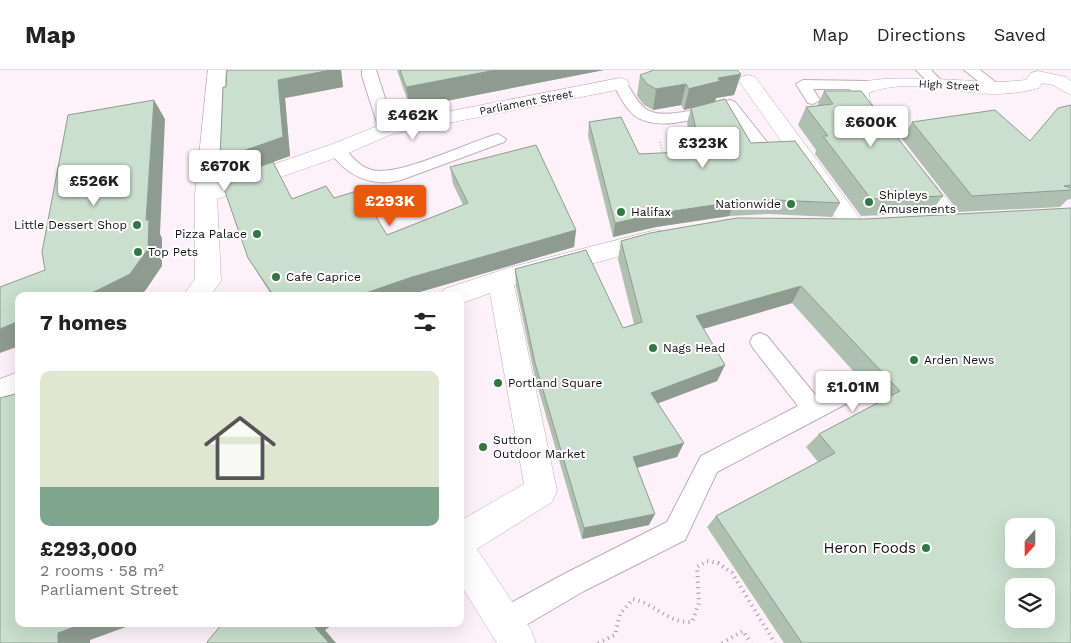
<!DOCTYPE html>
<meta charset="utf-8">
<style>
:root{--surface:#fff;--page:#f6f6f6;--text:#222;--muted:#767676;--line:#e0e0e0;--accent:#ea580c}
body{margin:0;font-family:"Work Sans",sans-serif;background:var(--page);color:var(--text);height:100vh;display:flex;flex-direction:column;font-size:19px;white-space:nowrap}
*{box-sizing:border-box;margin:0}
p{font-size:16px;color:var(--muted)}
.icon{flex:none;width:28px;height:28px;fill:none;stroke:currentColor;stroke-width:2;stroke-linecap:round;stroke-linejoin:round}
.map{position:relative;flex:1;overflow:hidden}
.side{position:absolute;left:15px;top:222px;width:449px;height:335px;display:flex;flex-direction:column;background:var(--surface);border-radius:10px;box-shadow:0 5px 20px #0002}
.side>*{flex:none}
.needle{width:32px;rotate:201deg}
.buttons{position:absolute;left:1005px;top:448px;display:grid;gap:10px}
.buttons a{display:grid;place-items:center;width:50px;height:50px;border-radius:10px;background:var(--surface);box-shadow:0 5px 20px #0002;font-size:25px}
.price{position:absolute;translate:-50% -42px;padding:0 11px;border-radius:5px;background:#fff;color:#222;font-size:16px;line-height:32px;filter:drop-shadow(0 1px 2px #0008)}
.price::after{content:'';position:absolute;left:50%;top:30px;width:15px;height:11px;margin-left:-8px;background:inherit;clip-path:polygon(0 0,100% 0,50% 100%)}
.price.selected{background:var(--accent);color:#fff}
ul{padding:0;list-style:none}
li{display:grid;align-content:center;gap:10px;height:265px;padding:0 25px}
li span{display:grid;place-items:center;height:155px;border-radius:10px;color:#555}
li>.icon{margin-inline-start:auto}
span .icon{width:90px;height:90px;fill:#fffc;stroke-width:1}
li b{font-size:21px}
h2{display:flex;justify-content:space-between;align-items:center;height:60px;padding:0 25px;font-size:21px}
header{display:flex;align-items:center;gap:30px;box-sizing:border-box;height:70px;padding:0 25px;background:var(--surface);border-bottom:1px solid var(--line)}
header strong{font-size:24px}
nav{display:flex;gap:28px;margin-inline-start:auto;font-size:18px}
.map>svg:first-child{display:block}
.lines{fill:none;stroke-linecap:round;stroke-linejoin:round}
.lane-casing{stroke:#c1acba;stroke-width:2}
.street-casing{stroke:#c1acba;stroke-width:1}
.secondary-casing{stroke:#c1acba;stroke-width:1}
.path-far1{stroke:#a499a1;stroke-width:2.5;stroke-dasharray:0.5 2.5;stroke-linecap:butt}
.path{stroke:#a499a1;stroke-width:4;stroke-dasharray:1 4.5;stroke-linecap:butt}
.lane{fill:#fff;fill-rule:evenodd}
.street{fill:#fff;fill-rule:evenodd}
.secondary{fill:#fff;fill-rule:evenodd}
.wall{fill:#afc0b1}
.shaded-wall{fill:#8e9c90}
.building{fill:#cbdfce;stroke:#8e9c90;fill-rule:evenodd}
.poi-dot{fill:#307743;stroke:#fff;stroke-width:2}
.labels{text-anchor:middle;stroke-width:4;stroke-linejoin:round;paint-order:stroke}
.far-street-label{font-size:11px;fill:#140d12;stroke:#fff}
.poi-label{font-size:12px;fill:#140d12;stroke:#fff;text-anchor:start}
.near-poi-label{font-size:15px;fill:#140d12;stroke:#fff;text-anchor:end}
</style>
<header>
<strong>Map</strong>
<nav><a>Map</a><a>Directions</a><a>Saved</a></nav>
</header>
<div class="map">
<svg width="1071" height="573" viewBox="0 0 1071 573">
<rect width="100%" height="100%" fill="#fef1fa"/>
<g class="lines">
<defs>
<path id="lane" d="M362 0H376L395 59 393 62 387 64 379 59 362 6Z
M916 0H931L945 14 938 18 933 17Z
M964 0H980L1003 18 1001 21H991Z
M620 10 625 11C632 20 636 32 646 39 664 52 710 35 730 30L735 32 767 72 765 76H753L726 40C701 47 660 63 635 46 625 38 619 25 613 14Z
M803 10 866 11 873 15 866 19H813L820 30 813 34 808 33 796 14Z
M498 64 506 69 504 72 401 110C371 118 345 105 329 80L331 76H343C351 86 360 97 372 100 399 107 468 72 498 64Z
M760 263 767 266 817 327 853 310 861 312 864 319 861 326 717 402 685 470 584 521 514 562 504 566 494 562 490 552 494 542 566 503 667 452 701 386 798 336 753 278 750 272 753 266Z"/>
<path id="street" d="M1038 1 1066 7 1071 11V25L1053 15 1042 13 1039 18C1024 22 1008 24 992 24 957 22 901 8 869 23L870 31 885 53 882 57 875 59 868 57C861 48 847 33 850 20 855 0 974 12 995 12 1005 12 1016 11 1026 10L1031 3Z
M748 5 755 7 862 151 866 157 862 163 854 165 846 163 739 11 741 7Z
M620 8 627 10 629 14 627 18 392 64 344 85 214 130 206 133 198 130 195 125 198 120 330 75 380 55Z
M915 98 923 100 961 147 965 153 961 159 953 161 945 159 907 110 904 105 907 100Z
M656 160 664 162 668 168 664 174 514 215 557 421 552 432 477 479 531 560 536 573H497L460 514V451L524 414 490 223 460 234V226H440L444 219 508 198Z"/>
<path id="secondary" d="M208 0H226L217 125 221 211 210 226H183L195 209V125Z
M19 302V326L0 333V309Z"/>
</defs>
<use href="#lane" class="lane-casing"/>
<use href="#street" class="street-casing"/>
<use href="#secondary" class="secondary-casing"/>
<path class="path-far1" d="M660 72 664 87"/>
<path class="path" d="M598 573 615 565 620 544 633 529C656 534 667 553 692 552L699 533 697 497 707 491 718 493 732 503 775 573
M722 573 743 561 751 573"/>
<use href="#lane" class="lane"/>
<use href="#street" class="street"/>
<use href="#secondary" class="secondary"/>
</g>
<path class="wall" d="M227 0H341L343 17 285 28 290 86 253 99 292 129 334 128 387 165 463 135 453 114 450 97 576 160 574 177 406 226H272L258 204 248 188 230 107 226 17Z
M397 0H604L410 38Z
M741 4 734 25 716 28 715 32 751 73 840 133 832 147 769 144 729 146 656 157 613 167 588 66 589 52 639 84 694 82 687 53 691 38 684 40 681 35 653 40 644 35 637 26 640 5Z
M824 21 943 126 930 143 861 146 815 84 816 80 798 55 806 37 817 36Z
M1071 35V129L1067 130 1060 137 959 142 902 69 912 52 1030 71Z
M865 149 1071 573H784L707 457 716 446 818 392 806 377 819 364 881 332 792 233 703 259 725 295 717 311 658 333 677 387 637 398 649 455 582 469 535 308 516 216 515 199 623 258 634 254 618 189 621 171Z"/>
<path class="shaded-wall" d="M331 0H341L343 17 285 28 290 86 230 107 220 89 278 10Z
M496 0H604L410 38 406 17Z
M741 4 734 25 716 28 715 32 684 40 689 19 718 8Z
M686 14 681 35 653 40 656 19Z
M154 30 165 49 160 164 162 168V196L145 221 135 226H83L146 150Z
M734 132 729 146 656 157 613 167 615 153 660 143Z
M576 160 574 177 406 226H357L412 207Z
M801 216 792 233 689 263 696 246Z
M19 251V276L0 283V259Z
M725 295 717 311 646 338 651 323Z
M684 373 677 387 628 400 633 387Z
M655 444 649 455 582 469 584 458Z
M82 554H134L90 570V573H58V563Z
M312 554H334L325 560 336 573H329Z"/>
<path class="building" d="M227 0H331L278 10 283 67 220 89 223 17H226Z
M400 0H496L406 17Z
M654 0H737L741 4 718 8 720 11 692 18 689 19 686 14 656 19 647 14 640 5Z
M824 21H861L943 126 871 129 823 66H828L806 37 833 34Z
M725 29 751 73 795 71 840 133 775 130 734 132 660 143 615 153 589 52 621 47 639 84 701 81 691 38Z
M154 30 146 150H149L148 179 130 204 96 221 83 226H19V251L0 259V217L45 200 42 182 68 45Z
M1071 35V115L1064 116 1071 118V120L972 126 912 52 995 40 1030 71 1058 38Z
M536 75 576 160 412 207 357 226H274L248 188 221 110 273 92 292 129 326 116 334 128 360 120 387 165 468 133 450 97Z
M1071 138V573H802L716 446 835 383 819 364 900 321 801 216 696 246 725 295 651 323 684 373 633 387 655 444 584 458 535 293 515 199 586 180 623 258 642 252 621 171 650 163 737 148 865 149ZM1014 456H1046V489H1014ZM1014 516H1046V549H1014Z
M19 323V554H82L58 563V573H0V328Z
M222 554H312L329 573H208L207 572Z"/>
<g class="poi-dot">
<circle cx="869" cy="132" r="5"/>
<circle cx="791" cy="134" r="5"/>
<circle cx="621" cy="142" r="5"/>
<circle cx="137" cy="155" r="5"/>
<circle cx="257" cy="164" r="5"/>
<circle cx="138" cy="182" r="5"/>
<circle cx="276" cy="207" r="5"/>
<circle cx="653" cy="278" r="5"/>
<circle cx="914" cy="290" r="5"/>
<circle cx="498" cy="313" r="5"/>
<circle cx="483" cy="377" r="5"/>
<circle cx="926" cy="478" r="5"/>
</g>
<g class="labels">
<g class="far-street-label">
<text transform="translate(949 15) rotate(3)" y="4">High Street</text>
<text transform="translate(526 32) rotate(-11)" y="4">Parliament Street</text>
</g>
<g class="poi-label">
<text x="879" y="129">Shipleys<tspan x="879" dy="14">Amusements</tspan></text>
<text x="781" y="138" text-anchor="end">Nationwide</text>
<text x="631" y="146">Halifax</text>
<text x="127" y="159" text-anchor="end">Little Dessert Shop</text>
<text x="247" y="168" text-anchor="end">Pizza Palace</text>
<text x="148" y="186">Top Pets</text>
<text x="286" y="211">Cafe Caprice</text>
<text x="663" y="282">Nags Head</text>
<text x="924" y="294">Arden News</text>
<text x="508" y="317">Portland Square</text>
<text x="493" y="374">Sutton<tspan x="493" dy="14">Outdoor Market</tspan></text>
</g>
<g class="near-poi-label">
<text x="916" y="483">Heron Foods</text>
</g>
</g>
</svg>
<div class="buttons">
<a><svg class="needle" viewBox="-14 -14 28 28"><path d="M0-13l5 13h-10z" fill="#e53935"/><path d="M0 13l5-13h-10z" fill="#767676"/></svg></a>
<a><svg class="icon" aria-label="layers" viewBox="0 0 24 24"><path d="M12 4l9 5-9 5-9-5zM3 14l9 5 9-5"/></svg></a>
</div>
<b class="price" style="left:413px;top:71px">£462K</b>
<b class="price" style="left:871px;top:78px">£600K</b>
<b class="price" style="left:703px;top:99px">£323K</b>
<b class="price" style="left:225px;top:122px">£670K</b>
<b class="price" style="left:94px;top:137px">£526K</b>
<b class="price selected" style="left:390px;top:157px">£293K</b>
<b class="price" style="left:853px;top:343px">£1.01M</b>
<section class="side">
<h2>7 homes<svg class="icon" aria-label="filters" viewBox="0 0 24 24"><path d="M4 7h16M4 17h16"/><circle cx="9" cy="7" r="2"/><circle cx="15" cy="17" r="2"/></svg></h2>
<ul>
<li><span style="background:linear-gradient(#dfe7d0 75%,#7fa58c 0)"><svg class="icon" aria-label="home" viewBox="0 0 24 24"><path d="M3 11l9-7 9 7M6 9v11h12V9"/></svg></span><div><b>£293,000</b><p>2 rooms · 58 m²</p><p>Parliament Street</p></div></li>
</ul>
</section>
</div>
